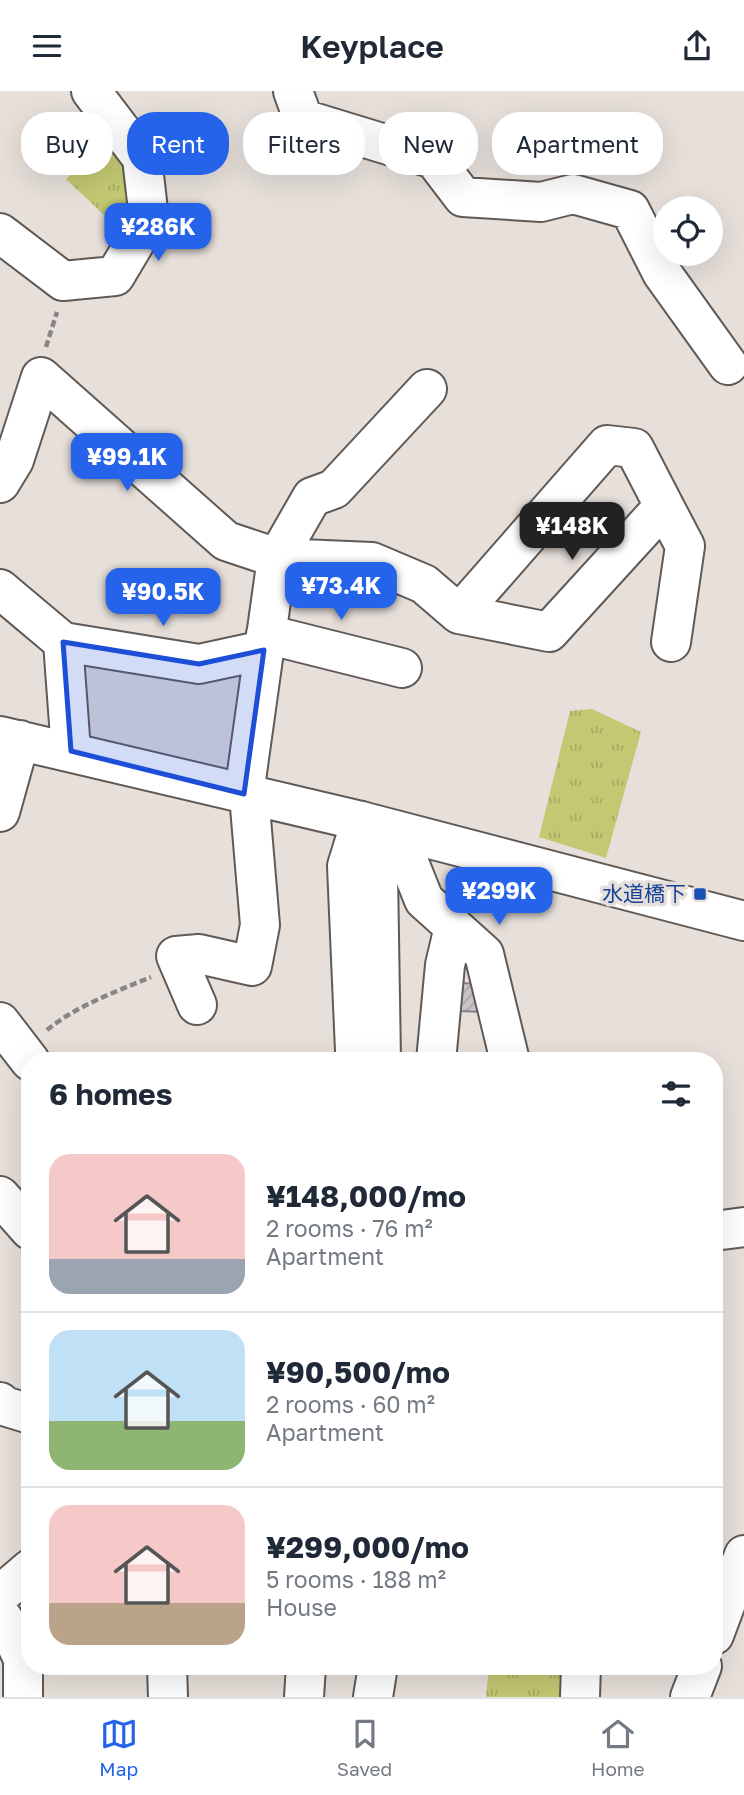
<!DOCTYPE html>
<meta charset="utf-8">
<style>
:root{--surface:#fff;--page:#f6f6f7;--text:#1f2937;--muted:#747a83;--line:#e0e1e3;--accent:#2563eb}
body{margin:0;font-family:"Golos Text","Noto Sans JP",sans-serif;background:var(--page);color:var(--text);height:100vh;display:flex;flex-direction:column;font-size:26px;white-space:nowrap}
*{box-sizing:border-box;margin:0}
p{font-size:23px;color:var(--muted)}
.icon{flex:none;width:38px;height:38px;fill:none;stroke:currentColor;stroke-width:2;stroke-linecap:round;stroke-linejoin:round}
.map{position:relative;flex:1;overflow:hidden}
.sheet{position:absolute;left:21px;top:961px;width:702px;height:623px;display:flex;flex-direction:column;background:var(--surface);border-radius:28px;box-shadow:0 7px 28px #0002}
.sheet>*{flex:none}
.top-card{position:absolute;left:21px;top:21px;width:704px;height:63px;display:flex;gap:14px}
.fabs{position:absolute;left:653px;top:105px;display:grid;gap:14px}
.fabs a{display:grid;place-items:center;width:70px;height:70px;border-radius:50%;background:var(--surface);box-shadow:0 7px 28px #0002;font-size:35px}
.price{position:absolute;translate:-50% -60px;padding:0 16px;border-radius:14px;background:var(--accent);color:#fff;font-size:23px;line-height:46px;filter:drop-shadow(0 2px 4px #0008)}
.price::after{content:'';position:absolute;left:50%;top:42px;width:21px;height:16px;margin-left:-10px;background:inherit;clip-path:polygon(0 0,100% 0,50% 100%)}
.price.on{background:#222;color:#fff}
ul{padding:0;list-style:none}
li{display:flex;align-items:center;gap:21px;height:175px;padding:0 28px}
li+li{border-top:2px solid var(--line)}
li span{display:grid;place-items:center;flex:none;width:196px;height:140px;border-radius:21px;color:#555}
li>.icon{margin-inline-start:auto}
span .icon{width:84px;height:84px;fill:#fffc;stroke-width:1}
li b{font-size:30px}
h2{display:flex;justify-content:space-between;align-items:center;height:84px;padding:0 28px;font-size:30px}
.pill{padding:0 24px;border-radius:28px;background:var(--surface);box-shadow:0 7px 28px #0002;font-size:24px;line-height:63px}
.pill.on{background:var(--accent);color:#fff}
header{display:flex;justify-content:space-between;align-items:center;height:91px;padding:0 28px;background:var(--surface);font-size:32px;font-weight:600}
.tab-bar{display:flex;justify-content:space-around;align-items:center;height:98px;border-top:2px solid var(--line);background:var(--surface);font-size:19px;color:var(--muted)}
.tab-bar a{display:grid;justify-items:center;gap:4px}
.tab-bar .on{color:var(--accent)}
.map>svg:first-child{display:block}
.grass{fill:url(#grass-tufts)}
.building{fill:url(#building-hatch);stroke:#888288;stroke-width:2}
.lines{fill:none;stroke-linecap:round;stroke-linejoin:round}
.minor-casing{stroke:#605a56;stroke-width:42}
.highway-casing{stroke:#605a56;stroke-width:42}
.path{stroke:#8a8582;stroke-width:4.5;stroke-dasharray:7 3.5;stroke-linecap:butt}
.minor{stroke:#fff;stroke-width:38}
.highway{stroke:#fff;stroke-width:38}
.marked{fill:#1d4ed8;fill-opacity:0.2;stroke:#1d4ed8;stroke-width:5;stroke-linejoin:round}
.transit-dot{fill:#1a4fb4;stroke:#e6dfda;stroke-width:2.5}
.labels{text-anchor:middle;stroke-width:7;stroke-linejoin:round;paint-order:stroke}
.transit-label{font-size:21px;fill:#164399;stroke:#e6dfda;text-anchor:end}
</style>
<header><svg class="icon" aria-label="menu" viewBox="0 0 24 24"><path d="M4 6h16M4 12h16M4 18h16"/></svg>Keyplace<svg class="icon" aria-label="share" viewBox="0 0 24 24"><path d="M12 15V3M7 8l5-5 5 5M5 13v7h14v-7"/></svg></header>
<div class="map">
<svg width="744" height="1606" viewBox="0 0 744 1606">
<defs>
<pattern id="grass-tufts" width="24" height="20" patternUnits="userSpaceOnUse" patternTransform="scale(1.75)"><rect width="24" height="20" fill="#c3c872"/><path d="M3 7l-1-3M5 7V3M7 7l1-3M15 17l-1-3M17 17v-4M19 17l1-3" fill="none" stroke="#a6ab62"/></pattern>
<pattern id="building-hatch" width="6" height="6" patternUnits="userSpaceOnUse" patternTransform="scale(1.75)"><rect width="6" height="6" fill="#c9c3c9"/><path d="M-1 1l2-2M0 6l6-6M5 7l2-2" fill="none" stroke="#aca6ab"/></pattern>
</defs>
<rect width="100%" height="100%" fill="#e6dfda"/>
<path class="grass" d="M111 49 128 69 136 125 124 143 66 88Z
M592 618 641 641 606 767 539 746 570 620Z
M489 1575H563L561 1606H486Z"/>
<path class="building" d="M460 892 480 893 483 921 459 920Z"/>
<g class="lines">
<defs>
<path id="minor" d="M293 0 303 28 434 68 463 106 541 111 573 103 630 119 662 182 728 274
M0 142 63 190 115 185 149 128 142 67 91 0
M0 392 14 369 41 286 226 450 277 467 372 471 424 493 459 523 549 541 664 415 634 357 607 354 459 523
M664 415 685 455 671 551
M0 498 63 551 71 660
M266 543 402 577
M63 551 199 573 264 559
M0 645 361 730 744 830
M244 703 277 467 312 406 334 398 427 298
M0 721 20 649
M396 739 424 809 484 863 510 970
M197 914 176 865 199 863 252 875 260 834 249 704
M0 931 30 970
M436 970 445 874 454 836
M0 1105 30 1139
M714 1140 744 1136
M0 1311 4 1315 30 1323
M0 1504 30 1478
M0 1523 8 1535 23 1568V1606
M714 1544 744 1464
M167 1575 168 1606
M580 1606 581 1575
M690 1606 702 1575"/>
<path id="highway" d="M361 730 378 782 381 970
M355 960 347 775 361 730
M304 1606 306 1575
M373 1606 378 1575"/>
</defs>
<use href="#minor" class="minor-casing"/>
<use href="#highway" class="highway-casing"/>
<path class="path" d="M46 256 57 221
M47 939C76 915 115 901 151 886"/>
<use href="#minor" class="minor"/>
<use href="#highway" class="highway"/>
</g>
<path class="marked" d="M63 551 199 573 264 559 244 703 71 660Z"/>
<rect class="transit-dot" x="693" y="796" width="14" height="14" rx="3.5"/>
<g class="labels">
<g class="transit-label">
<text x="686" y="810">水道橋下</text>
</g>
</g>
</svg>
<div class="fabs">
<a><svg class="icon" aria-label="locate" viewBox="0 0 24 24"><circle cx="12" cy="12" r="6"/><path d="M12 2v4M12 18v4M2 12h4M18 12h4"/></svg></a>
</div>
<b class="price" style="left:158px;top:172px">¥286K</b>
<b class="price" style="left:127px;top:402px">¥99.1K</b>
<b class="price on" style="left:572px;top:471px">¥148K</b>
<b class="price" style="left:341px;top:531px">¥73.4K</b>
<b class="price" style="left:163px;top:537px">¥90.5K</b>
<b class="price" style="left:499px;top:836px">¥299K</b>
<div class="top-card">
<a class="pill">Buy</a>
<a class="pill on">Rent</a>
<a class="pill">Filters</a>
<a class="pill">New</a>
<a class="pill">Apartment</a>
</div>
<section class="sheet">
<h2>6 homes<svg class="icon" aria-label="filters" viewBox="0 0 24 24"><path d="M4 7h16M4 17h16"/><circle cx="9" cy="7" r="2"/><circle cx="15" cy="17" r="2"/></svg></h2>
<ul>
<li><span style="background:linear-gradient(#f6c9c9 75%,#9aa5b1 0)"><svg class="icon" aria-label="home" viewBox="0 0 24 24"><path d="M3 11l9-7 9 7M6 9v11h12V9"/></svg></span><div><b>¥148,000/mo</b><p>2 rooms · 76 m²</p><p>Apartment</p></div></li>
<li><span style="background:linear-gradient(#bfe0f5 65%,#8fb573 0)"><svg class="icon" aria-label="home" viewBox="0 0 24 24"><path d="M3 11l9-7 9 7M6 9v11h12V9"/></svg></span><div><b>¥90,500/mo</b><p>2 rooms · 60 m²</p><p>Apartment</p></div></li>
<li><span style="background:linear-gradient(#f6c9c9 70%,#b9a48a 0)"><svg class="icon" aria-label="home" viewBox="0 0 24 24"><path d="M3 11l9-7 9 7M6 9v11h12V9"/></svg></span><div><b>¥299,000/mo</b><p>5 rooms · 188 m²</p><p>House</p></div></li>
</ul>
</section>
</div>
<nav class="tab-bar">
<a class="on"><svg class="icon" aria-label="map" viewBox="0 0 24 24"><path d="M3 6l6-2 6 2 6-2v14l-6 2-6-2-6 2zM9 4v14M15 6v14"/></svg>Map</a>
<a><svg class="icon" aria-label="saved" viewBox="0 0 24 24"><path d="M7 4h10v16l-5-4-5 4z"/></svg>Saved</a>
<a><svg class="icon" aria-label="home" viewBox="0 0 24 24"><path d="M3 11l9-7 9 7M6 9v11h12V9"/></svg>Home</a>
</nav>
